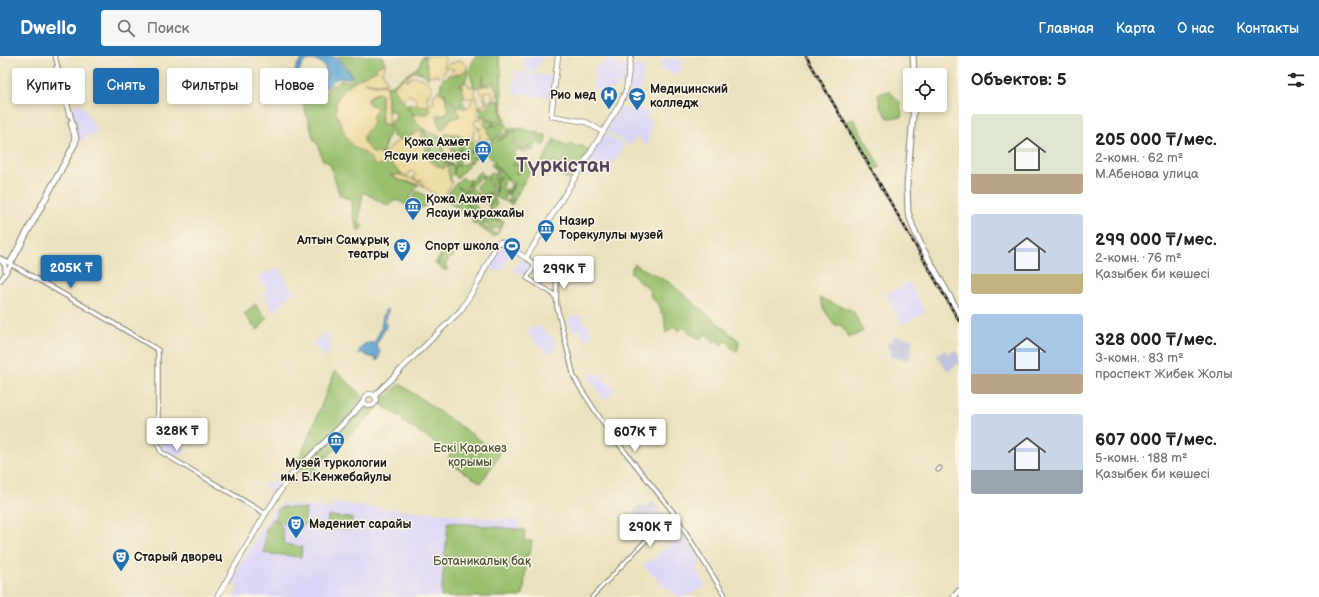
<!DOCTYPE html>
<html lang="ru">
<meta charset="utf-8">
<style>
:root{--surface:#fff;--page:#f6f6f6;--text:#222;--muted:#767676;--accent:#1f6fb2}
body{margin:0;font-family:"Balsamiq Sans",sans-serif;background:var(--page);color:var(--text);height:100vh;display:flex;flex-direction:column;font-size:15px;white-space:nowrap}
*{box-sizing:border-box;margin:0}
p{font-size:13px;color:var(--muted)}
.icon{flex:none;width:22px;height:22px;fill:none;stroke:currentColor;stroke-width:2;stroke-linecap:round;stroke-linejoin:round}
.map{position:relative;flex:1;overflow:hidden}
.details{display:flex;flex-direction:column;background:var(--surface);width:360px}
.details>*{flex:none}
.hud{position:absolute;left:12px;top:12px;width:380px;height:36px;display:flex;gap:8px}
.buttons{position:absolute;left:903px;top:12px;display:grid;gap:8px}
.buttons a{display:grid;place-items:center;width:44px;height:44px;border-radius:4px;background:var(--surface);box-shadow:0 2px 6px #0003;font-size:20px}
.price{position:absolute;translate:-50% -34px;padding:0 9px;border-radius:4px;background:#fff;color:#222;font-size:13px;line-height:26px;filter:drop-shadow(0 1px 2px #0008)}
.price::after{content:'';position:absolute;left:50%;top:24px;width:12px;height:9px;margin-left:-6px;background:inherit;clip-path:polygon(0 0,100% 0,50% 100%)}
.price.selected{background:var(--accent);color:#fff}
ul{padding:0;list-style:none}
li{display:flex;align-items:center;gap:12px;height:100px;padding:0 12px}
li span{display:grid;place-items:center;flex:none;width:112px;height:80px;border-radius:4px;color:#555}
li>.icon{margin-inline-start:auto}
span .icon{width:48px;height:48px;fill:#fffc;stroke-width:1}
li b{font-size:17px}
h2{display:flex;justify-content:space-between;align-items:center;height:48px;padding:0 12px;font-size:17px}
.pill{padding:0 14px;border-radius:4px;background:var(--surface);box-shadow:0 2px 6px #0003;font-size:14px;line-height:36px}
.pill.selected{background:var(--accent);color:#fff}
header{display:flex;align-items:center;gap:24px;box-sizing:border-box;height:56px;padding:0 20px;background:var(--accent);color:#fff}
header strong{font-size:19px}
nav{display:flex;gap:22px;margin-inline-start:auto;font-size:14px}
.search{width:280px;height:36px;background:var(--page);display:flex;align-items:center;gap:10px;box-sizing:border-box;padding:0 14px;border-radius:4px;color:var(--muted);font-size:15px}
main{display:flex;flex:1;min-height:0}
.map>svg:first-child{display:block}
.built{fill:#dbd6f7}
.industrial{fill:#c1c2dd}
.green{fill:#98c06d;stroke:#5a6e44}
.sand{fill:#eeda9e;stroke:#857b5d}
.water{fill:#5da4d3;stroke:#3c6078;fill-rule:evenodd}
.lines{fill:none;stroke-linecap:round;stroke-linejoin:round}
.tertiary-casing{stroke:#837f6e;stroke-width:5}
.secondary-casing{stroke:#837f6e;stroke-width:5.5}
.primary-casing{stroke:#837f6e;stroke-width:6}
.trunk-casing{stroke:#837f6e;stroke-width:7}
.tertiary{stroke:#fff;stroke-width:3}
.secondary{stroke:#fff;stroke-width:3.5}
.primary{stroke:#fff;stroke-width:4.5}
.trunk{stroke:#fff;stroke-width:5}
.rail-casing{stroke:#1c1c1c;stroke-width:2.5}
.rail{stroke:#fcf5e5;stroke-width:1;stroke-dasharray:3;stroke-linecap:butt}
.labels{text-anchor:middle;stroke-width:3;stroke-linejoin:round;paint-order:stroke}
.poi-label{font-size:12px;font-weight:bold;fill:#1c1c1c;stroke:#fcf5e5;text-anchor:start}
.park-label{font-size:12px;fill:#475538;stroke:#fcf5e5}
.town-label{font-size:20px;font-weight:bold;fill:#52475e;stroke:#fcf5e5}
</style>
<header>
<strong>Dwello</strong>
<div class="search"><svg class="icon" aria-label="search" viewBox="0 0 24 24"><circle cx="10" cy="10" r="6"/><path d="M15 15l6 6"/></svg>Поиск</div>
<nav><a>Главная</a><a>Карта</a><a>О нас</a><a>Контакты</a></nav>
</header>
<main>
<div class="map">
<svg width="959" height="541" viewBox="0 0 959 541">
<rect width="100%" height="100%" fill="#fcf5e5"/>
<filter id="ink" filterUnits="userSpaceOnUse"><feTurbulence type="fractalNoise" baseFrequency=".025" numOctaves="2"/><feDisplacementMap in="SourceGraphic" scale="8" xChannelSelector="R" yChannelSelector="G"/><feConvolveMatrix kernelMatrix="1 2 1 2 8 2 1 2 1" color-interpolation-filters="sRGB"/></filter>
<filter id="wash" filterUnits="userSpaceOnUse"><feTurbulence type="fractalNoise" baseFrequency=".012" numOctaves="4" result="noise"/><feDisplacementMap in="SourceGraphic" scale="16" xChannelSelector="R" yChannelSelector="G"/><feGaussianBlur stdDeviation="0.9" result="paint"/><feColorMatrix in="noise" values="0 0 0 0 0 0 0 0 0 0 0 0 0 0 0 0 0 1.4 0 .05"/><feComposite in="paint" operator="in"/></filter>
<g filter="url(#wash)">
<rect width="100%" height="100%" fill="#eae2bf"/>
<path class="built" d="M524 0H543L542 6H540L539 11H536L535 16 525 14Z
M667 2 682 4 680 18 661 14 662 3 666 4Z
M607 3 616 4V8L627 10 625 29 617 28 615 34 593 33 596 9 600 10 601 7 607 6Z
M633 9 645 11 639 46 631 40 629 36Z
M515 15 553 21 550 41 513 37Z
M631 46 649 57 647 63 650 64 652 62 648 89 642 87V84L635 81 630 89 606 75 620 51 627 55Z
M81 47 97 75 80 86 71 52Z
M604 77 624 89 615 107 612 106 605 117 603 115 586 121 580 117Z
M498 189H501L508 194V196L511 198 500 216 488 211Z
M522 203 532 209 526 219 513 214 518 206 519 207Z
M280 211 285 223 294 235 273 256 263 237 267 234 258 221Z
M909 226 925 256 902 269 886 239Z
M582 259 583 260 581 262 593 276 585 285 581 282 584 279 579 272 573 277 568 262Z
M539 269 542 274H544L548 279 550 278 557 291 547 298 527 276Z
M323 278H330V292L326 301 322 299 323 297 313 287 323 280Z
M596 316 602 322 606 316 607 318 603 323 616 333 605 344 588 321Z
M162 364H186V395L184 398 172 399 161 392 160 389Z
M277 417 284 420 272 439 273 440 271 443 269 442 271 439 268 437 270 433 264 430 267 426 272 428Z
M282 447 332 453 333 447 520 465 519 473 525 474 524 484 532 485 530 498H527L524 533 523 539 520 541H233L238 531 231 525 268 462 275 450 279 451Z
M685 479 701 508 695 512 705 530 687 541H679L668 532 667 533 643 509 659 499 658 497Z"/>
<path class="industrial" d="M893 280 913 283 910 304 890 301 891 292H887V286H892Z
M945 294 948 298 955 294 959 300V307L948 315 936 299Z
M653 445 668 462 652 476 633 455 640 448 644 452Z"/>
<path class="green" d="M337 0H382L385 7 377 12 378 14 362 21 350 29 338 41 336 52 349 85 358 93 366 97 373 104 382 108 385 104 395 111 402 119H391L399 124 418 129 406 149C397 144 396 142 388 150L363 136 359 165 363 171 359 176 353 161 352 144 340 140 330 108 322 103 318 89 314 84 299 34C301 35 303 37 305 38 309 40 321 37 325 36L331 29H335L342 24 350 26 353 20C346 12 346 6 337 0Z
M423 0H425C425 8 429 15 428 23 416 7 406 21 395 30L392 29 418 11Z
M476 0H499C504 21 499 45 505 65L503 62 501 47 500 48 502 61 505 65C497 67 491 68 485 61L486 56 484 60H481L480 51 487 53 489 48 496 43 499 48 498 44 500 46 496 29 492 26 489 29H484L482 28 484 19 481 27 482 30 475 32C469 18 468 13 476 0Z
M467 13 469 15 464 28 460 29C461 31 463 33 464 35 465 44 459 42 467 52L462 53 460 52 461 47 458 52 453 46 446 41 445 36 444 39 440 37 441 27 444 21H445L447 23 448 20 460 18Z
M388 29H390L394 32C404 48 421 66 427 83 430 94 428 101 439 107L432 101 428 83 423 73 426 75 442 81 444 100 443 101 445 108 444 110 445 111 444 113 429 105 420 75 401 85 393 80 390 68 394 63H396L395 55H388Z
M889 35 900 46 902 61 888 62 880 50 878 38Z
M378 37H380L382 39 381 45 382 68H389V77L382 98C380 98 377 99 375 98 370 97 362 86 364 80 365 75 370 71 373 67L372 61 376 55 374 50 368 47V44L371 40Z
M444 41C453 48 456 49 460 60L448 65 444 73 442 74 439 73 437 58 441 60 445 59 449 52Z
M408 48 428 49 431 54 428 58 414 59 408 51Z
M853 62 880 111 874 114 846 66Z
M485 63 495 68 489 71 503 67 507 68V71L492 85 489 80 487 71 485 70 484 64Z
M511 71 524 73 533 76 539 77V79H546L545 89H541L538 86 536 89 525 91 536 89 532 96 528 92 526 96 514 85 512 86 523 95 522 96 518 93 514 97 518 101 514 105 518 108H512V109H521L515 117 518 118 517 116 523 109H526L523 108 527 104 530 107H532L531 109 533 110 523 128 520 129 522 130 518 137 517 136 518 137 512 149 505 145 508 144 511 146 514 144 513 142 512 145 509 144V139L515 127H514L509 137 508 135 510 131H511V126L508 125 507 121 494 108 496 107 494 106 490 109 494 105 489 101 488 97H486L484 96C491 87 500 76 511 76L497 85C505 83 508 78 516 75H506Z
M458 77 461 79V84L458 86H452L460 87V96L453 95 451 92 453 87 444 83V80L445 78Z
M554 83 568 90 570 87 578 91 580 89 590 95 573 122 567 123 557 116 559 112 558 108 553 105 549 111 543 107 542 106Z
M472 85 476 90H480L479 96 477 98 478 99 475 103 473 100 475 99 474 98H476L469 94 473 97 470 98 474 103 471 107 461 96V87Z
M452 96H459L457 99 460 97V109L456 110 462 109 468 106 471 107 457 122 454 118 450 122 452 125 451 126 450 125 447 110 452 109 446 108 444 99 445 102 448 103V107L453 108 454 118 456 100Z
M493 108 507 121 503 127 502 132 504 134 506 133 508 134 507 135 504 136V138L507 136 509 138 505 139 504 145 496 141 495 136H497L498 130 497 135H494V132L487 119 492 116 494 117 496 126V135L497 124 496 115 500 120 499 124 502 119 492 110Z
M480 115 485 120 481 122V120L471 131 482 141 493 137 495 143 493 146 488 148 492 147 495 144 497 148 491 157 488 147H485L482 144 469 137V128Z
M462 121 467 125 469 123 471 124 465 135 457 130 462 135 464 136 467 133C469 140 465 139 461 143 459 145 457 148 455 151L444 144 452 132Z
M485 121 487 122 492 133V136L482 139 476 130Z
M417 135 430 142 425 151 424 150 422 152 418 150 415 155 408 151Z
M466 141 472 145 471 147 474 145 477 153 484 155 488 158V161L492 159 501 164 478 163V161H473V163L464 157 466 155 464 157 456 152 460 145 471 152 473 158 472 152 461 145 463 142Z
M473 164 474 165H504L497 179 499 173 495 171 494 174 484 167 483 170 496 177 494 181 472 166Z
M445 194 454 198 452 202 450 201 445 210 448 212 446 215 438 210 440 203 437 209 434 207 439 202H441L439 201 441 198V201Z
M634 208 670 227 739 285 738 293 737 295 730 291 731 289 726 285 722 289 716 284 714 286 706 278 700 283 694 280 683 271 679 275 675 271H673L666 277 664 259 661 257 660 251 650 239 651 236 643 227 641 228 636 221 630 216Z
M820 242 853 255 863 275 849 282 841 269H835L825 255Z
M255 248 259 254 267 262 259 273 257 274 244 258Z
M335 315 362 339V347L295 411 307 385Z
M400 328 500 398 481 427 450 407 451 405 448 403 451 397 402 365 403 363 377 346 381 342 377 338 379 337 382 339 383 338 386 341Z
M375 349 378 352 307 421 299 415 366 351H373Z
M283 451 306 453 304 470 285 468 274 463 279 452Z
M328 460 352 462 351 474 327 472Z
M272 463C274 465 279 466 281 469 284 473 282 482 285 488L302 491 301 501 264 497 266 473Z
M448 466 525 474 524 484 532 485 530 498H527L524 533 523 539 520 541H441Z"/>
<path class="sand" d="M425 0H445L444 11 451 6H452V8L459 4 462 5 468 11C464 18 456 18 448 20V19L453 15 454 13 446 12 445 13 444 17 439 21 436 19 433 20 429 19Z
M385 7V11L382 15 386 23V27L377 28 364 26 375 29 386 28 389 68H382L381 45 382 39 381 37C375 36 369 40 367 45L369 48 376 51 377 53 372 61 373 67 364 79V87L373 97 382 98V101L385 104 382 108 375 110C368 93 359 97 351 88 347 83 343 74 341 68 339 64 336 59 336 54 334 32 361 22 377 14L376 12Z
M411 17 406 25 414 20 425 24 432 30 431 38H427L428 48H434L433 40 437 37 438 34H440V37L444 39 449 55 446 56 443 59H437L440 74 444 73 449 64 460 60 457 53 459 51C465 54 471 51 472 44H473V42H465L461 28H464L465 26 468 27 469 31 473 29 479 53 477 55C477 60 481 60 485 63L484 64 485 70 487 71 488 78 491 82 486 83 485 86 486 89 492 86 484 96 483 95 479 99 478 98 480 94H482V91L476 90 473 86 471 85 477 84 480 88V87L479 73 482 72 480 61 474 66 475 69 479 72H477L474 75 473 82H468L464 86 457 87 462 83 459 78 447 77 444 79V84L453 87 452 90 447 88 446 90 452 92V99H444L442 81 426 75 424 72 422 73 412 59 428 58 431 54 429 50 417 49 416 43 408 38 406 41 404 42 403 46 393 31Z
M494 29 498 37C496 44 488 46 486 53L480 51 479 50 486 48V46H490L492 41V35L485 36 486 46 478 31Z
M420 75 429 105 443 113H444V110H447L450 125 453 126 442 143 420 128 399 124 390 119H401L405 121 414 123 422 128 425 127 422 124 418 125 413 121 416 119 412 115 409 116 407 121C404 120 385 102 383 100V98L398 84H402Z"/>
<path class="water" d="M311 0 322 2 326 0H333L340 4 351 19V21L349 23C330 20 335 27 322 34H319L313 37C291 33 288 4 311 0ZM308 4C328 1 333 25 315 31L306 30C296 22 297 10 308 4Z
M388 252V256L386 259 387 261 385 264 386 268V271L376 289 380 295 379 303 377 305V302L376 304H375L376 302 374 301 372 302 373 300 372 301 367 300 366 297 365 299 364 297 361 298V296L359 298C359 290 365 286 373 287V289L381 273 383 259H384L385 254H388Z"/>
</g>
<g filter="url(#ink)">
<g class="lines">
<defs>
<path id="tertiary" d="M56 11 69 60
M9 207 72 91 74 81 70 66
M11 209 76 88 77 82 55 0
M938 414 940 412
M592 541 652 478 671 460 673 456"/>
<path id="secondary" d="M0 202C53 232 106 262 158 294V389L161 396 266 458
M526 202 554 221C559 227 555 243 557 251L574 321 581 333 610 377 673 456 726 541
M1 205 5 209V214
M533 207 534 211 527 222 552 237 555 241
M0 225 11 209"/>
<path id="primary" d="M558 0 551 60 586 66 603 76
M364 344a6 6 0 1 1 12 0a6 6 0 1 1-12 0Z
M375 341 377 337 461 254 479 225 497 187 501 186 526 202 621 46 626 34 631 0
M217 541 263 462 290 420 354 357 364 345"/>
<path id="trunk" d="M913 0 914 19
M914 49 907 129 908 156 913 171 922 191 959 257
M954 541 959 535"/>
</defs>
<use href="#tertiary" class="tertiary-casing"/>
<use href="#secondary" class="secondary-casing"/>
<use href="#primary" class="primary-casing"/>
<use href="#trunk" class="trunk-casing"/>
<use href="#tertiary" class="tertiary"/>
<use href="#secondary" class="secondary"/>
<use href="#primary" class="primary"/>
<use href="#trunk" class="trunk"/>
<defs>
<path id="rail" d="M806 0 959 265"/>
</defs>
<use href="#rail" class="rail-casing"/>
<use href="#rail" class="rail"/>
</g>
</g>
<defs>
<symbol id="hospital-pin" viewBox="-11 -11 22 30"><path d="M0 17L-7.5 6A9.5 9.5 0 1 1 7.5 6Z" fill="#1f6fb2" stroke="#fcf5e5"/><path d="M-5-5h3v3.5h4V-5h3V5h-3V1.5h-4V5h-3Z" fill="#fff"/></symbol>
<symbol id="university-pin" viewBox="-11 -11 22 30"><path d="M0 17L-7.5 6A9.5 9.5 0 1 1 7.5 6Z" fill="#1f6fb2" stroke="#fcf5e5"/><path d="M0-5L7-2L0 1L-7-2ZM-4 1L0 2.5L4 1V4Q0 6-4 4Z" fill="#fff"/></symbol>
<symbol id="museum-pin" viewBox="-11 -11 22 30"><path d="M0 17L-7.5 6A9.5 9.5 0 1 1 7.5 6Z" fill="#1f6fb2" stroke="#fcf5e5"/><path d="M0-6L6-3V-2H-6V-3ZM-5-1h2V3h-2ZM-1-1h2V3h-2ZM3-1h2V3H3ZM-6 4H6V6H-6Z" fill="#fff"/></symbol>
<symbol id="stadium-pin" viewBox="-11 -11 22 30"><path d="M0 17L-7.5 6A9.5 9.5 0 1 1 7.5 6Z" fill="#1f6fb2" stroke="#fcf5e5"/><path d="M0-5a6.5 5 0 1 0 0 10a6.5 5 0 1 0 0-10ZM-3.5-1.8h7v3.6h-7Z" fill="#fff"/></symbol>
<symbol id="theatre-pin" viewBox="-11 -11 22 30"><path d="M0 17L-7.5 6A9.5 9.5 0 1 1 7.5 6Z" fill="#1f6fb2" stroke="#fcf5e5"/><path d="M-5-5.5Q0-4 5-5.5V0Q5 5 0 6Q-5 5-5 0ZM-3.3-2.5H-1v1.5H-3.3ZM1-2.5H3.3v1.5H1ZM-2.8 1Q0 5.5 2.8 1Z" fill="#fff"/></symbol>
</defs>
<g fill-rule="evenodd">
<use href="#hospital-pin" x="599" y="29" width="20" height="27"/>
<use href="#university-pin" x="627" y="30" width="20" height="27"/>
<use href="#museum-pin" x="473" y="83" width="20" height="27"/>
<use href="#museum-pin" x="403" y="140" width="20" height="27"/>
<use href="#museum-pin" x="536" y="162" width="20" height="27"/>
<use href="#stadium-pin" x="502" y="180" width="20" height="27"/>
<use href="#theatre-pin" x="392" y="181" width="20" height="27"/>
<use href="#museum-pin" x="326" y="374" width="20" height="27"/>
<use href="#theatre-pin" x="286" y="458" width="20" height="27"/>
<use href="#theatre-pin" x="111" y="491" width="20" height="27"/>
</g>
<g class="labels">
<g class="poi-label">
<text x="650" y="37">Медицинский<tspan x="650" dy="14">колледж</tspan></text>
<text x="596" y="43" text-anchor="end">Рио мед</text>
<text x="470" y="90" text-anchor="end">Қожа Ахмет<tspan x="470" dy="14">Ясауи кесенесі</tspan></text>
<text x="426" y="147">Қожа Ахмет<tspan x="426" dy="14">Ясауи мұражайы</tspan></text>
<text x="559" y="169">Назир<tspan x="559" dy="14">Торекулулы музей</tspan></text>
<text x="389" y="188" text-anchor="end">Алтын Самұрық<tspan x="389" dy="14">театры</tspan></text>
<text x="499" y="194" text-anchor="end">Спорт школа</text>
<text x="336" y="411" text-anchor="middle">Музей туркологии<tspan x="336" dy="14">им. Б.Кенжебайулы</tspan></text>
<text x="309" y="472">Мәдениет сарайы</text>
<text x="134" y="505">Старый дворец</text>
</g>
<g class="park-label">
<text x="470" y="396">Ескі Қаракөз<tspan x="470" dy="14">қорымы</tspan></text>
<text x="482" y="509">Ботаникалық бақ</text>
</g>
<g class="town-label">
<text x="563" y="116">Түркістан</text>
</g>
</g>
</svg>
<div class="buttons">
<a><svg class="icon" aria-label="locate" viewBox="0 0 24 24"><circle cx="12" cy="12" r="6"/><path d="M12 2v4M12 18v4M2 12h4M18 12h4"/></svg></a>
</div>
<b class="price selected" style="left:71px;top:233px">205K ₸</b>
<b class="price" style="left:564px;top:234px">299K ₸</b>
<b class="price" style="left:177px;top:396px">328K ₸</b>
<b class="price" style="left:635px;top:397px">607K ₸</b>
<b class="price" style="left:650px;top:492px">290K ₸</b>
<div class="hud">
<a class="pill">Купить</a>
<a class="pill selected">Снять</a>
<a class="pill">Фильтры</a>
<a class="pill">Новое</a>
</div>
</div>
<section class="details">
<h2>Объектов: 5<svg class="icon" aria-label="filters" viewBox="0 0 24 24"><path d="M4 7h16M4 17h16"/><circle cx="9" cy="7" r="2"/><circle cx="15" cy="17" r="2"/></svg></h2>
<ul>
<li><span style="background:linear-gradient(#dfe7d0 75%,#b9a48a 0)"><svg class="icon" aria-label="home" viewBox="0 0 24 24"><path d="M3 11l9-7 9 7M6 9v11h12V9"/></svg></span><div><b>205 000 ₸/мес.</b><p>2-комн. · 62 m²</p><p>М.Абенова улица</p></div></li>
<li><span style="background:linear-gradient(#c9d6e8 75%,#c2b280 0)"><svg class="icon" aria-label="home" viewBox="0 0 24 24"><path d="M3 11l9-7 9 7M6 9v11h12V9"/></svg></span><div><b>299 000 ₸/мес.</b><p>2-комн. · 76 m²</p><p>Қазыбек би көшесі</p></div></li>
<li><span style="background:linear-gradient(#a9c7e8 75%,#b9a48a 0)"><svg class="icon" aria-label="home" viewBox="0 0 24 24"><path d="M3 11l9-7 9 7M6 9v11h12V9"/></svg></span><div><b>328 000 ₸/мес.</b><p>3-комн. · 83 m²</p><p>проспект Жибек Жолы</p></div></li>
<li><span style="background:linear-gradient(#c9d6e8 70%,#9aa5b1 0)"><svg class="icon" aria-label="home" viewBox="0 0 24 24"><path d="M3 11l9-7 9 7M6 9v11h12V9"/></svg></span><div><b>607 000 ₸/мес.</b><p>5-комн. · 188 m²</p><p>Қазыбек би көшесі</p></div></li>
</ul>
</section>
</main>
